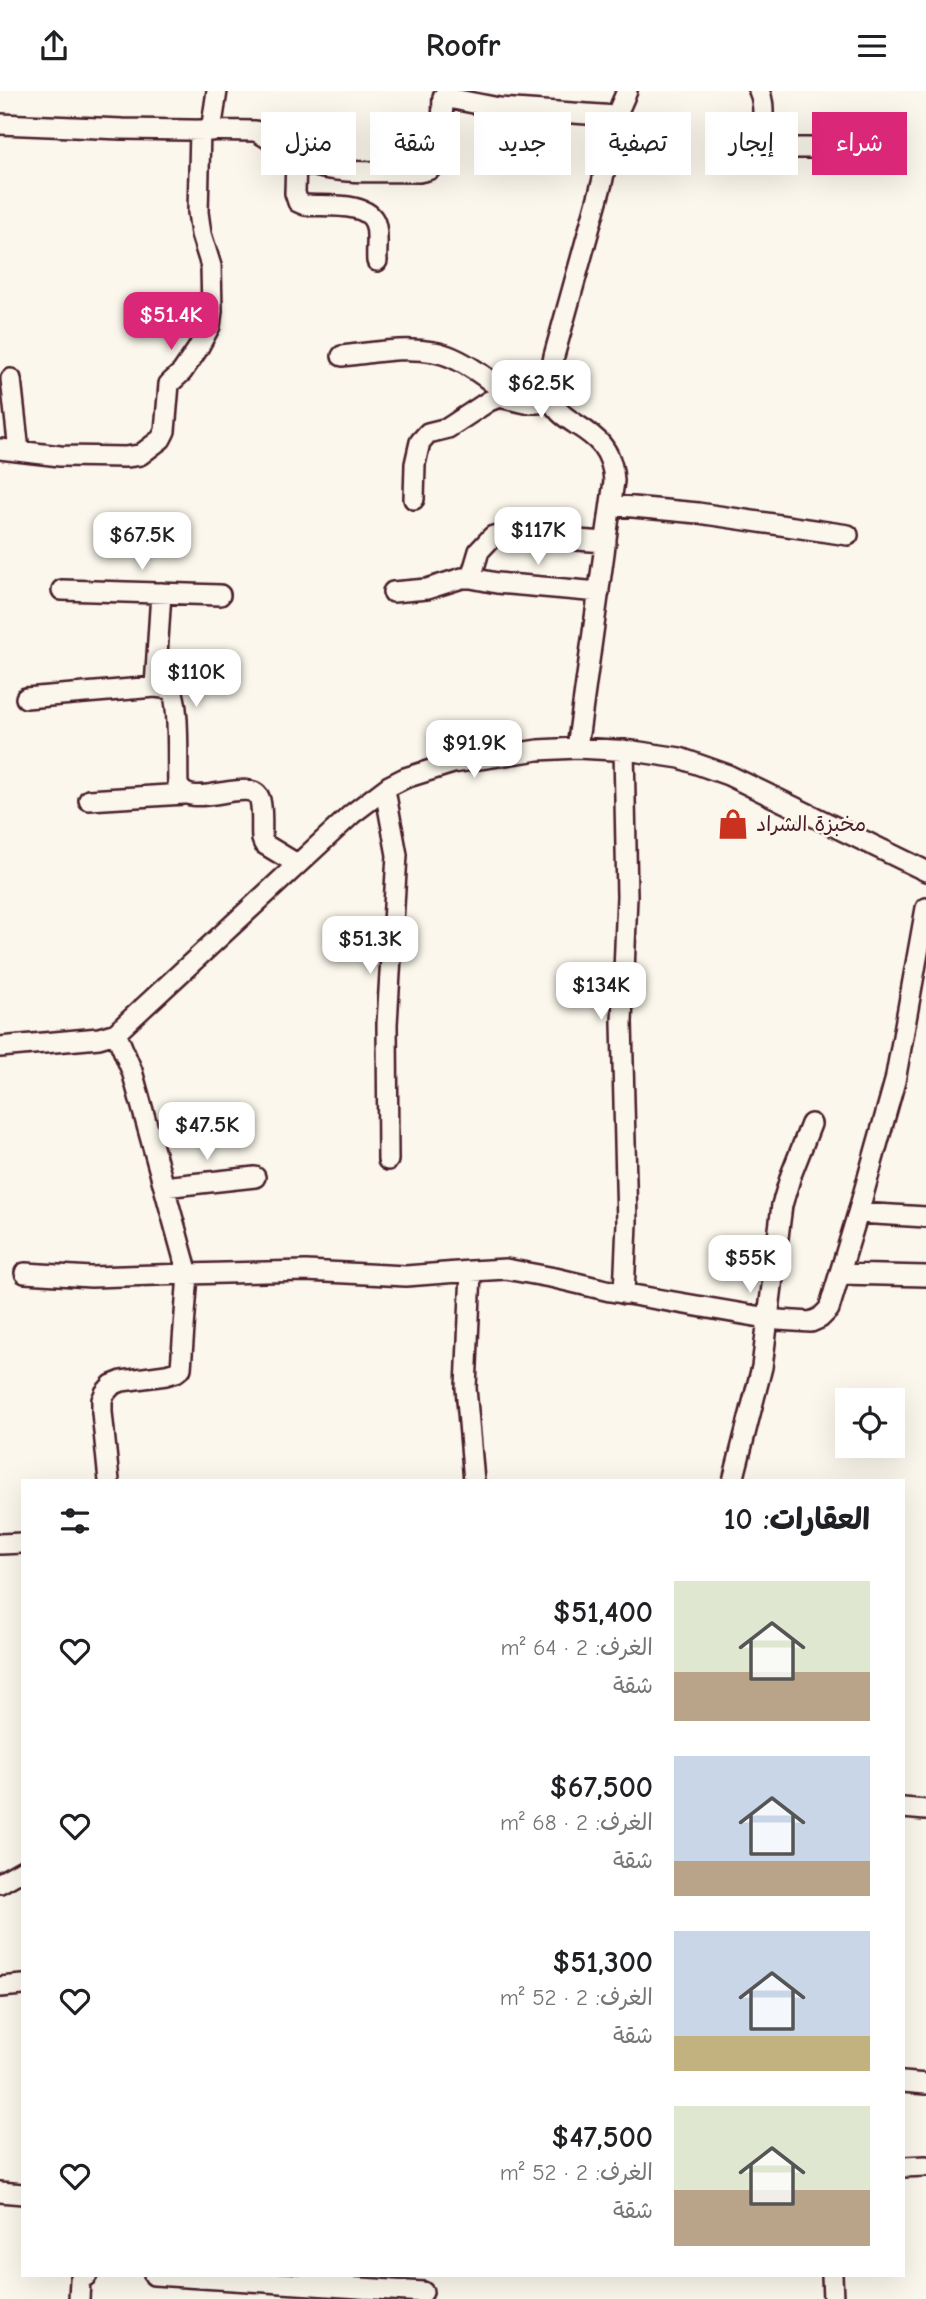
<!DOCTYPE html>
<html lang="ar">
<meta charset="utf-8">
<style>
:root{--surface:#fff;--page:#f6f6f6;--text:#202124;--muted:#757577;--accent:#db2777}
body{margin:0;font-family:"Comic Neue","Playpen Sans Arabic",sans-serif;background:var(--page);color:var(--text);direction:rtl;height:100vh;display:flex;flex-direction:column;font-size:26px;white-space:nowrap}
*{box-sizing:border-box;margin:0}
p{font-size:23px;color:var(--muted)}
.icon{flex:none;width:38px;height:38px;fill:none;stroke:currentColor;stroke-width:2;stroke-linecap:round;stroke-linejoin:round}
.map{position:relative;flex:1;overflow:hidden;direction:ltr}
.panel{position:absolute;left:21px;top:1388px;width:884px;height:798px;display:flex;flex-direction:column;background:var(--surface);border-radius:0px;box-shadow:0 7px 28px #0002;direction:rtl}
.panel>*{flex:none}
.banner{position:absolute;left:21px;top:21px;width:886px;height:63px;direction:rtl;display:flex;gap:14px}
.tools{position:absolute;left:835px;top:1297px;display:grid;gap:14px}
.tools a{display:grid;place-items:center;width:70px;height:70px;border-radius:0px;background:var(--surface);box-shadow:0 7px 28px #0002;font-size:35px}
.price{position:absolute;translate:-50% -60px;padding:0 16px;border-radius:14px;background:#fff;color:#222;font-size:23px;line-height:46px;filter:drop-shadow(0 2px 4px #0008)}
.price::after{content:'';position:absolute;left:50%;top:42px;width:21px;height:16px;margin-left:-10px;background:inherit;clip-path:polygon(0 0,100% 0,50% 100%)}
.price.current{background:var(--accent);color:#fff}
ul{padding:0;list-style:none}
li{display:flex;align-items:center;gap:21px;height:175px;padding:0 35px}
li span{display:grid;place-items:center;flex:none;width:196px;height:140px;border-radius:0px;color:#555}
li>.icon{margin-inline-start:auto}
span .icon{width:84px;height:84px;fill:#fffc;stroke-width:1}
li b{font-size:30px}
h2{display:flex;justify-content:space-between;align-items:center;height:84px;padding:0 35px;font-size:30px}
.pill{padding:0 24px;border-radius:0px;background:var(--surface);box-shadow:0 7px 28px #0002;font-size:24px;line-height:63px}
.pill.current{background:var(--accent);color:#fff}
header{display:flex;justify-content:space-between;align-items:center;height:91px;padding:0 35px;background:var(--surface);font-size:32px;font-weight:700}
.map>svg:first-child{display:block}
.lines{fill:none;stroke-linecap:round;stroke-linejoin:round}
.minor-casing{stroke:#4a1f2b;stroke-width:24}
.minor{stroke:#fbf7ec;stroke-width:19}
.labels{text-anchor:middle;stroke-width:5;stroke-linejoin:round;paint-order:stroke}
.poi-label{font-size:21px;fill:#4a1f2b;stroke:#fbf7ec;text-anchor:start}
</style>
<header><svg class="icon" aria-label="menu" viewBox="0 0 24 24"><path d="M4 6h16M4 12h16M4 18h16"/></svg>Roofr<svg class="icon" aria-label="share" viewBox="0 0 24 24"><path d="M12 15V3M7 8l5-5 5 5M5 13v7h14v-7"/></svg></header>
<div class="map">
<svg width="926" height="2208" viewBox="0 0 926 2208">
<rect width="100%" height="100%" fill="#fbf7ec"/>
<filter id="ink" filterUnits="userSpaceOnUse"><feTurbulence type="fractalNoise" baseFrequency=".0143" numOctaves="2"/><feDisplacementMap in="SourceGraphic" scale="14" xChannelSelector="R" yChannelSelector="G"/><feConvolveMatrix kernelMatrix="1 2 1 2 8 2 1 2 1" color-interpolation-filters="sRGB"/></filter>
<g filter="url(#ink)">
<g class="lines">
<defs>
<path id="minor" d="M759 0C768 17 757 40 771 55L783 57H832
M0 33 122 38 255 40C274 48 286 65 305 72 337 84 384 80 419 81 422 80 426 80 430 78 444 69 442 22 443 6L499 17 616 25
M211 40 217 0
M296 68 295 102 298 111 305 114C324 116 368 110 375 132 379 142 376 159 377 170
M342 265C372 262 403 255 434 261 460 265 494 291 512 309
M11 288 19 360
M0 358 60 365 126 366 140 364 161 348 165 340 169 293 182 281 197 259 210 235 212 220 211 175 201 143 198 121 200 39
M414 408 415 373 420 351 428 342 448 337 489 310 499 306 526 312H538L550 306
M611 414 698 422 848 444
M471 487 497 492 599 501
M62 499 220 504
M393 501 427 498 462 487H471L479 460 493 445 504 444 606 451
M155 596 161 502
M26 607 155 596 171 598C180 610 177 675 178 693 188 723 253 682 260 709 263 721 261 736 262 748L264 753 297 773
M577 657 614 390C611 332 558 339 550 304 547 292 552 277 554 265L602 92 616 25 627 0
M385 699 397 764 387 933 388 1069
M89 709 184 703
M116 942 132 980 188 1183 306 1180 406 1185 471 1180
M0 956 99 947 116 942 352 723 389 695 405 687 453 672 538 659 577 657 633 660 680 667 728 684 926 780
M164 1096 255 1086
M858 1122 926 1126
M25 1182 91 1186 188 1183 181 1277 176 1281 166 1284 122 1290 112 1294 105 1302 102 1309V1321L109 1390
M840 1183 926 1185
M624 1203 627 1132 622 931 627 805 624 659
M474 1390 466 1297 471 1180 506 1178 555 1187 610 1200 778 1229 811 1231 820 1227 829 1218 858 1122 895 990 926 817
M733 1390 762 1276 782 1114 791 1084 811 1033
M0 1453 23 1452
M903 1717 926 1719
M0 1792 23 1779
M0 1896 23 1894
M903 1991 926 1993
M903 2076 926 2075
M0 2101 23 2103
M154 2184 423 2201
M832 2184 833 2208
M79 2208 80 2189 87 2184"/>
</defs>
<use href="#minor" class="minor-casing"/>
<use href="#minor" class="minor"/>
</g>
</g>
<defs>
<symbol id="shop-bare" viewBox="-9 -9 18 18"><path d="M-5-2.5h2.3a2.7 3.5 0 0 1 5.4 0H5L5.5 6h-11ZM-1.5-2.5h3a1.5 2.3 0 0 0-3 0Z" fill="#c8321e" stroke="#fbf7ec" stroke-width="2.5" paint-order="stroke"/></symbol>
</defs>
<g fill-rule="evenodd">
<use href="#shop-bare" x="711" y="711" width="44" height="44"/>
</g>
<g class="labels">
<g class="poi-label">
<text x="756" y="740">مخبزة الشراد</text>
</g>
</g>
</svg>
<div class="tools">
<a><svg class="icon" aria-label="locate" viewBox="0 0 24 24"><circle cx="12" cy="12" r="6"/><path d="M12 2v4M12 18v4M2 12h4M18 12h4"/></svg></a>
</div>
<b class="price current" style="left:171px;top:261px">$51.4K</b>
<b class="price" style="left:541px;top:329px">$62.5K</b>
<b class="price" style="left:538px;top:476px">$117K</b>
<b class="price" style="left:142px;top:481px">$67.5K</b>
<b class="price" style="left:196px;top:618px">$110K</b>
<b class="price" style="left:474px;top:689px">$91.9K</b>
<b class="price" style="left:370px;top:885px">$51.3K</b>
<b class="price" style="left:601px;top:931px">$134K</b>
<b class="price" style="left:207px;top:1071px">$47.5K</b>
<b class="price" style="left:750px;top:1204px">$55K</b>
<div class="banner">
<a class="pill current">شراء</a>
<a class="pill">إيجار</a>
<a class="pill">تصفية</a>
<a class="pill">جديد</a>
<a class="pill">شقة</a>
<a class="pill">منزل</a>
</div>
<section class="panel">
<h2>العقارات: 10<svg class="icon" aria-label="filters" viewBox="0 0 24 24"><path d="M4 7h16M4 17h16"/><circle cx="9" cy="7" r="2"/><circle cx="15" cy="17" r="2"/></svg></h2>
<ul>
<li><span style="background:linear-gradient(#dfe7d0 65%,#b9a48a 0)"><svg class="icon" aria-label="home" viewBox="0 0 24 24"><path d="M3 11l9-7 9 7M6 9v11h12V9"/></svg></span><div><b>$51,400</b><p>الغرف: 2 · 64 m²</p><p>شقة</p></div><svg class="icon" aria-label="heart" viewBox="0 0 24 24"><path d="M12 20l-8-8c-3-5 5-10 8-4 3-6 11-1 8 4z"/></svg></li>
<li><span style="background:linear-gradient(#c9d6e8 75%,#b9a48a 0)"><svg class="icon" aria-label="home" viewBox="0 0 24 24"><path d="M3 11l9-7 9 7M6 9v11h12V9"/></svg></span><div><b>$67,500</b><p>الغرف: 2 · 68 m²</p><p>شقة</p></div><svg class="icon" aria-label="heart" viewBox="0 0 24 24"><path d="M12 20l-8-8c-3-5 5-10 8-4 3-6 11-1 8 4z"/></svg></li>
<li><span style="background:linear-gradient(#c9d6e8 75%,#c2b280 0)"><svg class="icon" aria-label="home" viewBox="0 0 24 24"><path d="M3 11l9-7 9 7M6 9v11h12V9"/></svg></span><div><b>$51,300</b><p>الغرف: 2 · 52 m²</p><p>شقة</p></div><svg class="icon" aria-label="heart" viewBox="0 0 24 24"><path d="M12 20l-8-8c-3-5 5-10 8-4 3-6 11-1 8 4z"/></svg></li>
<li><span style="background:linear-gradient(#dfe7d0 60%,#b9a48a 0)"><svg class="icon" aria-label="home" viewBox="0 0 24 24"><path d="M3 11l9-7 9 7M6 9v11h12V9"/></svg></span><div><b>$47,500</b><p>الغرف: 2 · 52 m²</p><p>شقة</p></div><svg class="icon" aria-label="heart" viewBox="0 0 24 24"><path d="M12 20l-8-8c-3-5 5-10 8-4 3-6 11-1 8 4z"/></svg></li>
</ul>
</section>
</div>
